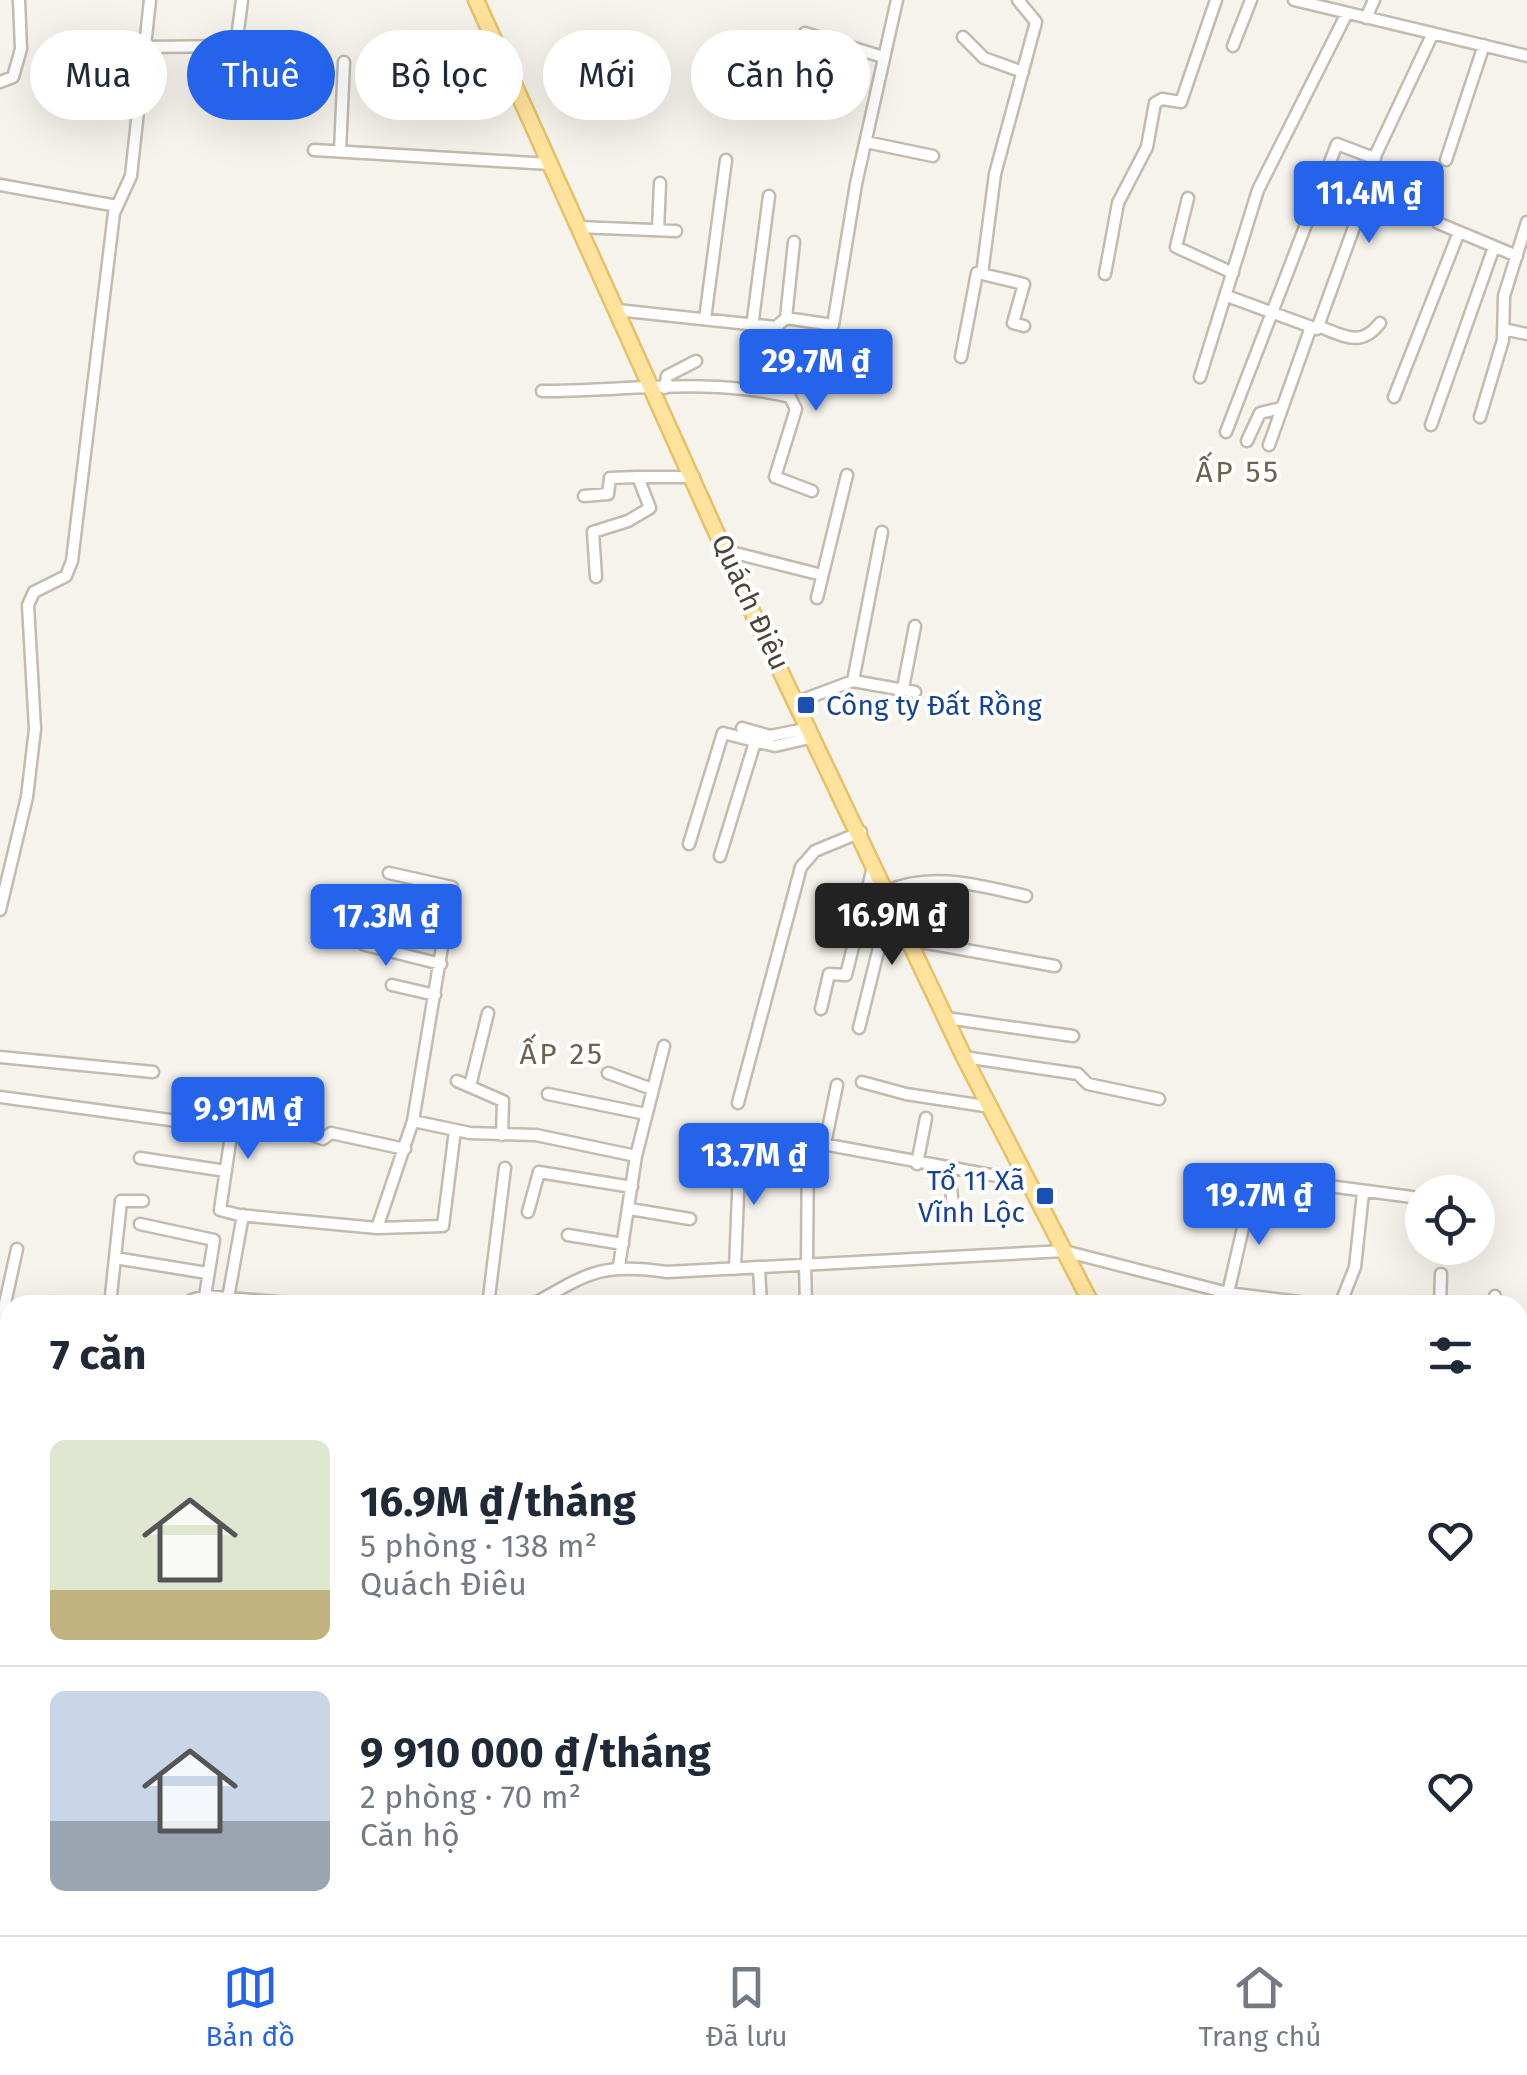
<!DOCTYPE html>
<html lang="vi">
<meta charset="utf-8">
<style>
:root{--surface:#fff;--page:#f2f2f3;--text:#1f2937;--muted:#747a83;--line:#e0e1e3;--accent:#2563eb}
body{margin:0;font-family:"Fira Sans",sans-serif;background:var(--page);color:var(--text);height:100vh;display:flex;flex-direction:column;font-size:38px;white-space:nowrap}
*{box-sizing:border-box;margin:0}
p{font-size:32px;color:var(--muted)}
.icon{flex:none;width:55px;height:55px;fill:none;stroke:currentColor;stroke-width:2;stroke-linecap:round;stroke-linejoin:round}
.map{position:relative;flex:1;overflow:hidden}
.drawer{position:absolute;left:0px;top:1295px;width:1528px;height:640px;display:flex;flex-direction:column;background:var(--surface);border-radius:30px 30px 0 0;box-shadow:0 10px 40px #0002}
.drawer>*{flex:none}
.hud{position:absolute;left:30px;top:30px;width:1000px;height:90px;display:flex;gap:20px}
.tools{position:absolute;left:1405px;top:1175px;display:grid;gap:20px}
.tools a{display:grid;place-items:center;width:90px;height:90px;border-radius:50%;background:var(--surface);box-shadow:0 10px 40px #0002;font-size:50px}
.price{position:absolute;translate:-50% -85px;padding:0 22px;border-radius:10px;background:var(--accent);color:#fff;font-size:32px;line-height:65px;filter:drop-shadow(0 2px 5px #0008)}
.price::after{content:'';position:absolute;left:50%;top:60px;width:30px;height:22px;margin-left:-15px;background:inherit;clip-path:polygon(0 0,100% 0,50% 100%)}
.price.on{background:#222;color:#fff}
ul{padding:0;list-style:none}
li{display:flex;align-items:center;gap:30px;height:250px;padding:0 50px}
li+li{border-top:2px solid var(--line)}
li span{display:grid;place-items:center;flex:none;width:280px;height:200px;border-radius:15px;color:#555}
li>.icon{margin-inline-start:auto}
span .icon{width:120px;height:120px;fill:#fffc;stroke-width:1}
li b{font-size:42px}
h2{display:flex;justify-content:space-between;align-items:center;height:120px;padding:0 50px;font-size:42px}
.chip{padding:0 35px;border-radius:45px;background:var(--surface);box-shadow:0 10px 40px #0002;font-size:35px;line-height:90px}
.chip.on{background:var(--accent);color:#fff}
.tabs{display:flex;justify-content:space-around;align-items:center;height:140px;border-top:2px solid var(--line);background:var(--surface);font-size:28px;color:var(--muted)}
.tabs a{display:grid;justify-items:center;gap:5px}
.tabs .on{color:var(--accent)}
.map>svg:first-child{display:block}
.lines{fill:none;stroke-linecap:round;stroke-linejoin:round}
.minor-casing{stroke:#c2bbae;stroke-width:15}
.major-casing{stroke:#e6c16a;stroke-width:19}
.minor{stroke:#fff;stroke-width:10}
.major{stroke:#ffe39c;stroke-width:14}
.transit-dot{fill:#1a4fb4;stroke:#fff;stroke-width:4}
.labels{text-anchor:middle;stroke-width:8;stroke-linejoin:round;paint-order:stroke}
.street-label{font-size:28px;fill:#4b4439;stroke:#fff}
.transit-label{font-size:28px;fill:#164399;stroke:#fff;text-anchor:start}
.neighbourhood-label{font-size:30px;letter-spacing:2.5px;fill:#6e6250;stroke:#fff}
</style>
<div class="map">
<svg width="1527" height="1935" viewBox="0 0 1527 1935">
<rect width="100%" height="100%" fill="#f6f3ec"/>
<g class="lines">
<defs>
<path id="minor" d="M1294 0 1527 56
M1366 18 1374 0
M805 33 883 57
M963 37 984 58 1023 72
M236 46 289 50
M1233 46 1251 0
M145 47 236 46 242 0
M0 82 13 77 21 49 19 0
M866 142 933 156
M314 150 550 164
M340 151 344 62
M1446 160 1484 45
M0 185 117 206
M1188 198 1176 247 1233 273
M1438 223 1517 256
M578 227 676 231
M658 230 660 183
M982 274 1024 284 1013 323 1024 326
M1105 274 1118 203 1147 147 1155 103 1162 99 1181 102 1216 0
M1227 296 1317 329 1365 197 1376 154 1433 33
M617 310 776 327 786 318 794 242
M786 318 833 325 856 184 897 0
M705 319 726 160
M1318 326C1344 336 1361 348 1380 323
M752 327 769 196
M1503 329 1527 334
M961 357 977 273 982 274 995 174 1036 22 1018 0
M1200 377 1258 190 1347 13
M665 388 667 376 696 361
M542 391C623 391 711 377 790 397L796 409 775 477 812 491
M1394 397 1459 232
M1480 417 1503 340 1504 296 1527 222
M1431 425 1494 247
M1226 432 1337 144 1374 158
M1247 441 1260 413 1281 408
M1269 445 1311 327
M584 496 608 494 610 478 638 477
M727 551 822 575
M596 577 593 532 628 521 650 508 638 477H694
M817 598 847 475
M853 681 882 532
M903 688 915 626
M797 702 853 681 915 692
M742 728 770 736 810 728
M689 844 723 733 775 746 814 737
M720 856 755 742
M887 891C931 871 981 886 1026 896
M0 910 27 797 35 729 28 605 34 592 66 576 72 561 114 213 131 176 150 0
M350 935 365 945 441 964
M910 940 1055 966
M392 985 435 995
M821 1009 829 974 846 975 873 867
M946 1018 1073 1036
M859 1028 891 899
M0 1057 153 1072
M964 1057 1078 1074 1088 1084 1159 1099
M608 1073 652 1089
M457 1081 503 1101 502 1135
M862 1082 906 1094 991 1107
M470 1086 488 1013
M548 1094 646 1114
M0 1097 192 1123 232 1136
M210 1097 323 1139 331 1133 405 1149
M738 1103 801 867 815 851 861 832
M235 1108 220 1210 239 1215 377 1228 443 1226 455 1130
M413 1121 470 1133 536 1135 636 1156
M763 1133 1029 1182
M825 1144 837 1085
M140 1158 226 1171
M917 1164 926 1118
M949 1169 953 1207
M1321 1185 1412 1197
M630 1209 690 1219
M528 1212 539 1172 632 1187
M140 1224 214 1240 205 1296
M377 1228 413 1121 452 887 389 873
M568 1235 623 1244
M115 1258 207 1273
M805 1265 806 1305
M807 1265 808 1141
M619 1266 636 1156 664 1046
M759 1268 761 1305
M735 1269 740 1145
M1228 1293 1251 1193
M1495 1296V1305
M228 1298 243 1215
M110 1305 121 1201H143
M192 1305V1300L205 1296 312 1305
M488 1305 505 1168
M532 1305C588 1273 602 1262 667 1272L1064 1251 1228 1293 1323 1305
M1340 1305 1355 1267 1363 1193
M1440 1305 1441 1274
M0 1326 17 1249
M1518 1385 1527 1384
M0 1495H10
M1518 1563H1527
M1518 1748H1527
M0 1916 10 1825
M299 1925 300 1935
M476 1925V1935
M709 1925 710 1935
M853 1925 856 1935
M1049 1925 1051 1935
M1347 1925 1350 1935
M59 1935 60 1925
M165 1935V1925"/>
<path id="major" d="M476 0 749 605 964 1057 1092 1305
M1278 1925 1279 1935"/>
</defs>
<use href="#minor" class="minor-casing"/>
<use href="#major" class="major-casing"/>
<use href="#minor" class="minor"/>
<use href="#major" class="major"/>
</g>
<g class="transit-dot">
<rect x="796" y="695" width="20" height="20" rx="5"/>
<rect x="1035" y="1186" width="20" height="20" rx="5"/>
</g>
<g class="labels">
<g class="street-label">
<text transform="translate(751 602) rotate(65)" y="10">Quách Điêu</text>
</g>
<g class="transit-label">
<text x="826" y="715">Công ty Đất Rồng</text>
<text x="1025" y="1190" text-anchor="end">Tổ 11 Xã<tspan x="1025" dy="32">Vĩnh Lộc</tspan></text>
</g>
<g class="neighbourhood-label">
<text x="1238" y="482">ẤP 55</text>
<text x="562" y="1064">ẤP 25</text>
</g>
</g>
</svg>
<div class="tools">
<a><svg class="icon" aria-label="locate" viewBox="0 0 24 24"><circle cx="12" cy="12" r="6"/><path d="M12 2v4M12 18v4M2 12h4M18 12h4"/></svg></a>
</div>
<b class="price" style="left:1369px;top:246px">11.4M ₫</b>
<b class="price" style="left:816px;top:414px">29.7M ₫</b>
<b class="price on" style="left:892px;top:968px">16.9M ₫</b>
<b class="price" style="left:386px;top:969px">17.3M ₫</b>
<b class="price" style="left:248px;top:1162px">9.91M ₫</b>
<b class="price" style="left:754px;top:1208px">13.7M ₫</b>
<b class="price" style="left:1259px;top:1248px">19.7M ₫</b>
<div class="hud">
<a class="chip">Mua</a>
<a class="chip on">Thuê</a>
<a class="chip">Bộ lọc</a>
<a class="chip">Mới</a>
<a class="chip">Căn hộ</a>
</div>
<section class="drawer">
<h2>7 căn<svg class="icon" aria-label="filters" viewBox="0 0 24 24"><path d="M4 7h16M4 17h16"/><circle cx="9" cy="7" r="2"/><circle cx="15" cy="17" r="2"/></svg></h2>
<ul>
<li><span style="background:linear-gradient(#dfe7d0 75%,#c2b280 0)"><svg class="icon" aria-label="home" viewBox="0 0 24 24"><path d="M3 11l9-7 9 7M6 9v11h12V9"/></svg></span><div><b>16.9M ₫/tháng</b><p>5 phòng · 138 m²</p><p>Quách Điêu</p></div><svg class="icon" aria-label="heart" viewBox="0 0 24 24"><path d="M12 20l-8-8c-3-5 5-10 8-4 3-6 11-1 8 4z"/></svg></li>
<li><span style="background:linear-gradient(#c9d6e8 65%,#9aa5b1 0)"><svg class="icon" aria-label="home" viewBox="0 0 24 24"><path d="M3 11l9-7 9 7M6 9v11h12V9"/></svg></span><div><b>9 910 000 ₫/tháng</b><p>2 phòng · 70 m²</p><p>Căn hộ</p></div><svg class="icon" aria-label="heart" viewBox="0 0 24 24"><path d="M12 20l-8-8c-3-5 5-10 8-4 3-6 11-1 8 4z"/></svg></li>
</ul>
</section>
</div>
<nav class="tabs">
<a class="on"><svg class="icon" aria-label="map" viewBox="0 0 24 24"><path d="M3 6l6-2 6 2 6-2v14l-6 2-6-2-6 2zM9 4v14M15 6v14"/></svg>Bản đồ</a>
<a><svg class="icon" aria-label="saved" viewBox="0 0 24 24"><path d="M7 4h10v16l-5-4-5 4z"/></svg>Đã lưu</a>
<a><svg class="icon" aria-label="home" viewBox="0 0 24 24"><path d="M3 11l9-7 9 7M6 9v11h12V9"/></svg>Trang chủ</a>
</nav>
